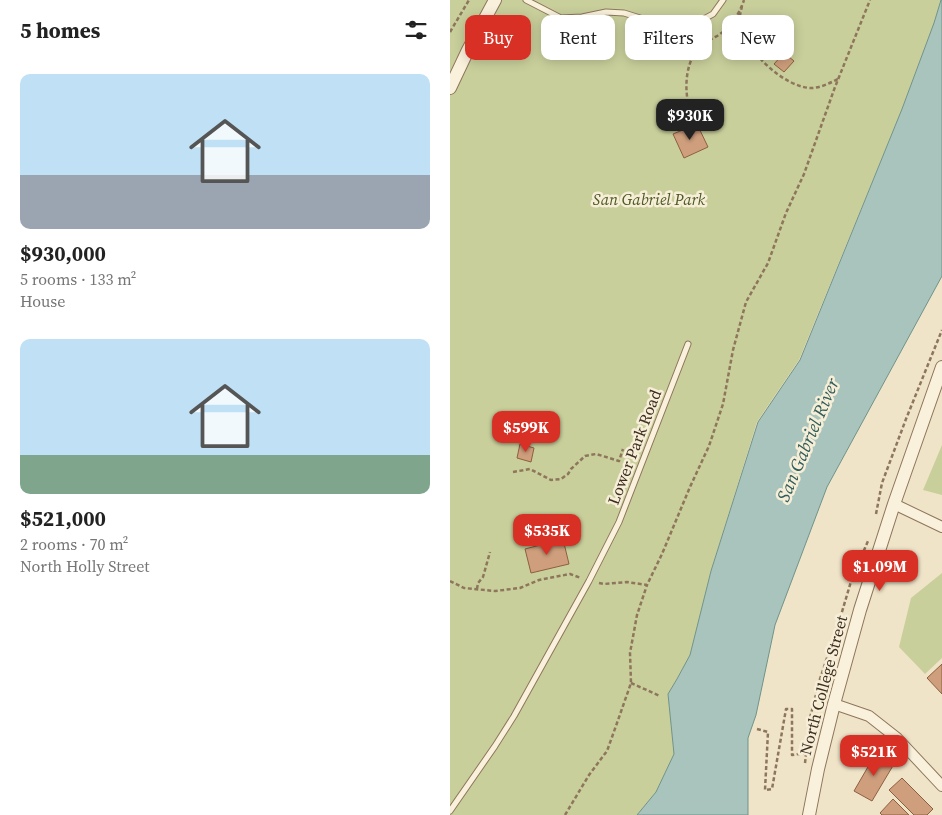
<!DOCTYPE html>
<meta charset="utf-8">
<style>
:root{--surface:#fff;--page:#f6f6f6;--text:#222;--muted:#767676;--accent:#d93025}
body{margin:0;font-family:"Source Serif 4",serif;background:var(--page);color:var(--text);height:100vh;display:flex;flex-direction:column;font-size:19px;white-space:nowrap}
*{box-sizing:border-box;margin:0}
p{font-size:16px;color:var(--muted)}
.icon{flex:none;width:28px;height:28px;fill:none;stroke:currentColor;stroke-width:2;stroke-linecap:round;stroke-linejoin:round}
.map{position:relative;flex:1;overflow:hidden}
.panel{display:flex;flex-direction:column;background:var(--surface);width:450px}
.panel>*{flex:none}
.guide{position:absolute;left:15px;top:15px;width:401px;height:45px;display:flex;gap:10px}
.price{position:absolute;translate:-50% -42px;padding:0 11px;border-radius:10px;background:var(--accent);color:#fff;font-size:16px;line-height:32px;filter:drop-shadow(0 1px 2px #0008)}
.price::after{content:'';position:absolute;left:50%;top:30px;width:15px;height:11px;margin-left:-8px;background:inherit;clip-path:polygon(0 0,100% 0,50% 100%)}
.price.on{background:#222;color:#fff}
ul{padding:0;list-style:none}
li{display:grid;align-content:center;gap:10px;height:265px;padding:0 20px}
li span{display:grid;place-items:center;height:155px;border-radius:10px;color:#555}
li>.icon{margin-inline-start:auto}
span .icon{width:90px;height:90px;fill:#fffc;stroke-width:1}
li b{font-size:21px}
h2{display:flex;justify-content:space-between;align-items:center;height:60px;padding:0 20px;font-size:21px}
.chip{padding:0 18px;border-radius:10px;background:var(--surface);box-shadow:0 2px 12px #0003;font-size:18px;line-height:45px}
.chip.on{background:var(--accent);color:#fff}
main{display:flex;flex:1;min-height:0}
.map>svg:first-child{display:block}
.green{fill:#c9cf9b}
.water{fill:#a9c4bc;stroke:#6f938a}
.building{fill:#cf9f7d;stroke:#8d5f41}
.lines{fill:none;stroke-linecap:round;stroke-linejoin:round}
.service-casing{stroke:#8d765c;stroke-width:7}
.minor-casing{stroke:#8d765c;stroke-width:12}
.tertiary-casing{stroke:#8d765c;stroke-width:14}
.path{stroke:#8d765c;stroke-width:2.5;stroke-dasharray:4 2.5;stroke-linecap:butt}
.service{stroke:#faf1dc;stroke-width:5}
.minor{stroke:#faf1dc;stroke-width:10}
.tertiary{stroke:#faf1dc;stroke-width:12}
.labels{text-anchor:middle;stroke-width:5;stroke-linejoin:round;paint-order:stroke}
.park-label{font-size:16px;font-style:italic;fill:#4d5a26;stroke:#f7eed8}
.street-label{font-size:16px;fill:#3d2e20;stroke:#f7eed8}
.water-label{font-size:18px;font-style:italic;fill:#2f5d5a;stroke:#f7eed8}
</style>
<main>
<section class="panel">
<h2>5 homes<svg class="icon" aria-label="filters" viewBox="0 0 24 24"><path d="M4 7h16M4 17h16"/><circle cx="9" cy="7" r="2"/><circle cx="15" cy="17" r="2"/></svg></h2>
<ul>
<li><span style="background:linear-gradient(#bfe0f5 65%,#9aa5b1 0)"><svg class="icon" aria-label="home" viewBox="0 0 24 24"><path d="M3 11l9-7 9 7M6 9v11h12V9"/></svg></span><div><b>$930,000</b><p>5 rooms · 133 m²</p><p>House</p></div></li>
<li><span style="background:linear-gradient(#bfe0f5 75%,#7fa58c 0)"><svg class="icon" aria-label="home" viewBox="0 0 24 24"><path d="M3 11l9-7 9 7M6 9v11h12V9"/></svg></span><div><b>$521,000</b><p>2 rooms · 70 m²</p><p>North Holly Street</p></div></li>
</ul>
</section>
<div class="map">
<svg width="492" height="815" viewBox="0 0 492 815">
<rect width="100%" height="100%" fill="#f0e4c8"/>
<path class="green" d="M0 0H491L484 23 452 109 349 360 307 422 261 571 240 655 227 679 218 694 224 754 206 792 187 815H0Z
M492 445V495L473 490Z
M492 573V658L475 674 449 647 461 598Z"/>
<path class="water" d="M491 0H492V276L377 487 325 625 306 715 298 738V815H187L206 792 224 754 218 694 227 679 240 655 261 571 308 422 350 360 452 109 484 23Z"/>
<path class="building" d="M318 38 327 46 317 57 308 49Z
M334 53 344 61 334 72 324 64Z
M247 124 258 147 234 158 223 134Z
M70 444 84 448 81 462 67 458Z
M113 539 119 564 81 573 75 549Z
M492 664V694L477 678Z
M426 753 444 764 422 801 404 791Z
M452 778 483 809 477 815H464L439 790Z
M443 799 459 815H432L430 813Z"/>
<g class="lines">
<defs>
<path id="service" d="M76 0 111 18 132 17 156 12 174 13 222 28 241 26 263 14 273 0
M0 811 45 746 64 716 139 581 169 522 238 344"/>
<path id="minor" d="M444 504 492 527
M384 704 419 716 447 738 492 786"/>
<path id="tertiary" d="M0 88 18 50 45 0
M359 815 368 769 384 704 410 610 444 504 492 367"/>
</defs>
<use href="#service" class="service-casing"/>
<use href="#minor" class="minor-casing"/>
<use href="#tertiary" class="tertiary-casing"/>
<path class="path" d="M292 6C291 11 289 17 290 22 293 49 335 89 363 88 372 87 380 83 388 79
M0 32 19 0
M243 122C236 101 233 79 242 58 243 55 244 51 247 48 253 43 260 40 267 36 280 28 289 15 294 0
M63 472 80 469 101 480 111 479 118 474 121 469 135 456 146 454 169 461 173 449
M426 514 432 483 456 419 492 330
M0 581 14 588 45 591 70 588 89 580 120 574 131 578
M149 583 154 584 177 582 197 585 212 554 240 487 259 446 273 404 283 350 296 302 318 263 336 213 354 174 385 87 420 0
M27 589 28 583 33 577 40 552
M181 683 210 696
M307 729 318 732 315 790 322 789 336 709H342V755L356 753
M355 763 360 718 370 679 389 622 402 578 418 541
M115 815 139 775 157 751 167 723 181 683 180 653 187 615 197 585"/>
<use href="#service" class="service"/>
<use href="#minor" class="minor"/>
<use href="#tertiary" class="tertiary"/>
</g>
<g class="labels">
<g class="park-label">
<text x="199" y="205">San Gabriel Park</text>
</g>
<g class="street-label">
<text transform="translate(184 447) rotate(-69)" y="6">Lower Park Road</text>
<text transform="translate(373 685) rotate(-75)" y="6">North College Street</text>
</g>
<g class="water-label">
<text transform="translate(358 440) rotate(-67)" y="6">San Gabriel River</text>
</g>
</g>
</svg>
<b class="price on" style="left:240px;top:141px">$930K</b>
<b class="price" style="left:76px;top:453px">$599K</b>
<b class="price" style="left:97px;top:556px">$535K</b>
<b class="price" style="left:430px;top:592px">$1.09M</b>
<b class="price" style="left:424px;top:777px">$521K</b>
<div class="guide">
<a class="chip on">Buy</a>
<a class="chip">Rent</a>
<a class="chip">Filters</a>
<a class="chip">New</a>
</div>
</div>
</main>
